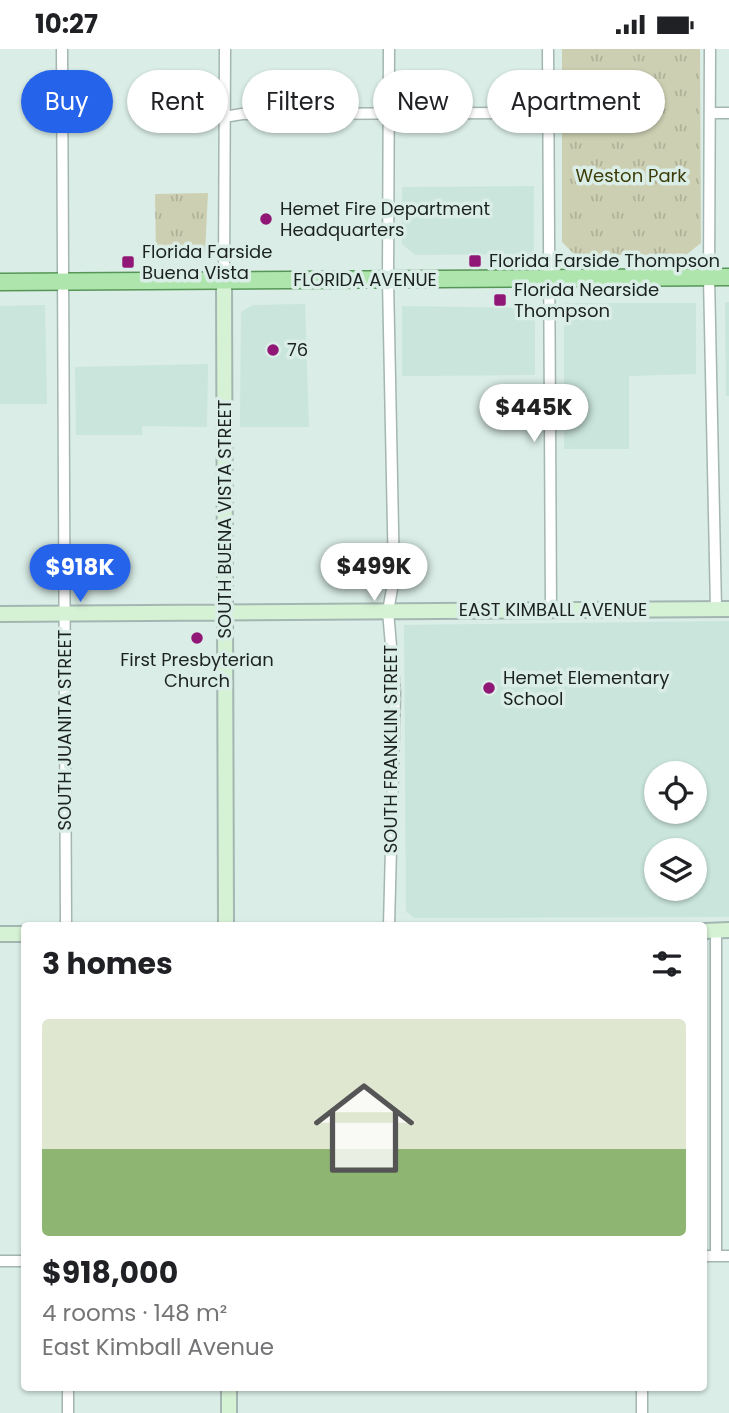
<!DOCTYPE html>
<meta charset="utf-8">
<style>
:root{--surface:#fff;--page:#f6f6f6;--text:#202124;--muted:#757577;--accent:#2563eb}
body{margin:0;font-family:Poppins,sans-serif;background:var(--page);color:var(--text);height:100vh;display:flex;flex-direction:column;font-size:26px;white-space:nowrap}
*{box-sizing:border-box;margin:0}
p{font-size:23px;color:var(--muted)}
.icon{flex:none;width:38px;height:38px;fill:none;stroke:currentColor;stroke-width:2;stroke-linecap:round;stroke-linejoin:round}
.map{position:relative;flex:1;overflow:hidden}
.side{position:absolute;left:21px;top:873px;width:686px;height:469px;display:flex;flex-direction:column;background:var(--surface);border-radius:7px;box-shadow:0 2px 5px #0004}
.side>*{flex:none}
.guide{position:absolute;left:21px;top:21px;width:688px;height:63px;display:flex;gap:14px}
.controls{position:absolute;left:644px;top:712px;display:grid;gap:14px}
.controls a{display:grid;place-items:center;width:63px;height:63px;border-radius:50%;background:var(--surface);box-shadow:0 2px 5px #0004;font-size:35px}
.price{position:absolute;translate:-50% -60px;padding:0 16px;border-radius:24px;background:#fff;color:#222;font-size:23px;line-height:46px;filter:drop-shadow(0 2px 4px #0008)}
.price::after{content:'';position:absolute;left:50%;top:42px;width:21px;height:16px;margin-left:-10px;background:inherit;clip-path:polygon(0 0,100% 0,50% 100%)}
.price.active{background:var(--accent);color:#fff}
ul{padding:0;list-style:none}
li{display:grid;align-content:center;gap:14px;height:371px;padding:0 21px}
li span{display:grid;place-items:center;height:217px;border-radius:7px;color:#555}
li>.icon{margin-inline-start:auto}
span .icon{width:126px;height:126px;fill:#fffc;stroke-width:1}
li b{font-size:30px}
h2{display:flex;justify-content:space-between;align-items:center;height:84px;padding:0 21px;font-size:30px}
.pill{padding:0 24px;border-radius:32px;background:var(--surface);box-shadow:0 2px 5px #0004;font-size:24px;line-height:63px}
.pill.active{background:var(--accent);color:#fff}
.status{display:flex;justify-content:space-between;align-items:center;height:49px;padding:0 35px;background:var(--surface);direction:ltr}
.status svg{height:19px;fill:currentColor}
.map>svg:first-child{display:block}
.built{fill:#c9e5dc;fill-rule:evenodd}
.park{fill:url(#park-tufts)}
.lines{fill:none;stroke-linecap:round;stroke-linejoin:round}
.street-casing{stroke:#a4b6b1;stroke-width:13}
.secondary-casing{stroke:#a4b6b1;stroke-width:18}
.primary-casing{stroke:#579657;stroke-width:19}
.street{stroke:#fff;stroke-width:10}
.secondary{stroke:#d6f2d5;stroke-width:14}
.primary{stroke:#aee5ac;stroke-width:16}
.poi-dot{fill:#901776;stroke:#daede7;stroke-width:2.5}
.labels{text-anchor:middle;stroke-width:7;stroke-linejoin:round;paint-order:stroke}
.park-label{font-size:18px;fill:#3c3c07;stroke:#daede7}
.poi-label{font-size:18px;fill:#1b2220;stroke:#daede7;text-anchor:start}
.street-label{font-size:18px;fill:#1b2220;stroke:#daede7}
</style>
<div class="status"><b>10:27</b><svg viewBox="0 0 49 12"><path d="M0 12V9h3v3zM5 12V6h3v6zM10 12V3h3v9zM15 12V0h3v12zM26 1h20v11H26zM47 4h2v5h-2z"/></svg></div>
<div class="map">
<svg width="729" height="1364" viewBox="0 0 729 1364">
<defs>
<pattern id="park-tufts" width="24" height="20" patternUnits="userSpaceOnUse" patternTransform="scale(1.75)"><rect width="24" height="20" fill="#cdcfb2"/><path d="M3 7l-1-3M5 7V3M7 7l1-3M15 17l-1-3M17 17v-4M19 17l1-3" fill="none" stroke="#afb199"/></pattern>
</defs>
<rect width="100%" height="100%" fill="#daede7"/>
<path class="built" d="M534 137V202L531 205 415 206 402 195V138Z
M725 253H729V347H726Z
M564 254H696V325L629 327V400H564Z
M305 255 309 378H240L241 263 253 256Z
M45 256 47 355H0V257Z
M402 257 535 259V326L402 327Z
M208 315 207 378 142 377V386H76L75 318Z
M729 572V868L414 869 406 862 404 576ZM656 724H695V763H656ZM656 802H695V840H656Z"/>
<path class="park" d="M562 0H700L701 194 686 206H575L562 193Z
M208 144 205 204 198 208H156L155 145Z"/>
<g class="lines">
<defs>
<path id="street" d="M62 0 66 877
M389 0 388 231 394 529 388 562 395 643 389 877
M548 0 551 561
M710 0 709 228 716 560
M710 64H729
M224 68 242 65 548 64
M224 232 225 0
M716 881V1207
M704 1207H729
M0 1212H24
M68 1339V1364
M642 1339V1364"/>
<path id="secondary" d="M224 232 226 877
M0 565 729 560
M704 882 729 881
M0 885H24
M229 1339V1364"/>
<path id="primary" d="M0 233 729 228"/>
</defs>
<use href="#street" class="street-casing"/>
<use href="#secondary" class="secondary-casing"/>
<use href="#primary" class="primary-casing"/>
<use href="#street" class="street"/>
<use href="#secondary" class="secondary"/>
<use href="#primary" class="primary"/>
</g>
<g class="poi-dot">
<circle cx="266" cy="170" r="7"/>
<rect x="468" y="205" width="14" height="14" rx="3.5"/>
<rect x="121" y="206" width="14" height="14" rx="3.5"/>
<rect x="493" y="244" width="14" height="14" rx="3.5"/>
<circle cx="273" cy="301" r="7"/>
<circle cx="197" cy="589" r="7"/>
<circle cx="489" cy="639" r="7"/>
</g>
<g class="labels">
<g class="park-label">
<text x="631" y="133">Weston Park</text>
</g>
<g class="poi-label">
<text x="280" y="166">Hemet Fire Department<tspan x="280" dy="21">Headquarters</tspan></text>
<text x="142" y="209">Florida Farside<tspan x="142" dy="21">Buena Vista</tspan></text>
<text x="489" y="218">Florida Farside Thompson</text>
<text x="514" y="247">Florida Nearside<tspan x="514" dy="21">Thompson</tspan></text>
<text x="287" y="307">76</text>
<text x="197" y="617" text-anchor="middle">First Presbyterian<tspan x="197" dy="21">Church</tspan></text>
<text x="503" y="635">Hemet Elementary<tspan x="503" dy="21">School</tspan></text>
</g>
<g class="street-label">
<text x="365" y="237">FLORIDA AVENUE</text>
<text transform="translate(225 470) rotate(-90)" y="6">SOUTH BUENA VISTA STREET</text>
<text x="553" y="567">EAST KIMBALL AVENUE</text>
<text transform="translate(65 681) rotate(-90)" y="6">SOUTH JUANITA STREET</text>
<text transform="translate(391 700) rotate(-90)" y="6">SOUTH FRANKLIN STREET</text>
</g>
</g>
</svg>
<div class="controls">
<a><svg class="icon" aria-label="locate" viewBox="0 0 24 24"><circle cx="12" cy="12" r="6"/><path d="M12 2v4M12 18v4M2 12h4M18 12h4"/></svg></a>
<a><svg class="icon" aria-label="layers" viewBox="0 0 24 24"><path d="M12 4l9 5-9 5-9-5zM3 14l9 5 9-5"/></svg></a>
</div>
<b class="price" style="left:534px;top:395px">$445K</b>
<b class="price" style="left:374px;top:554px">$499K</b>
<b class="price active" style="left:80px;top:555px">$918K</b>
<div class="guide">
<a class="pill active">Buy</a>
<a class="pill">Rent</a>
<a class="pill">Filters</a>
<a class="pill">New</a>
<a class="pill">Apartment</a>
</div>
<section class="side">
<h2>3 homes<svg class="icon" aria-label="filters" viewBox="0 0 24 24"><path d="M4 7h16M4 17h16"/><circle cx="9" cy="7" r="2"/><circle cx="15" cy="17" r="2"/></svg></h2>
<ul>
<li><span style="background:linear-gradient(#dfe7d0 60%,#8fb573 0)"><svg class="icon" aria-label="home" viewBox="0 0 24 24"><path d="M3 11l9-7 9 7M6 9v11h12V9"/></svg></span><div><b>$918,000</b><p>4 rooms · 148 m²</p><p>East Kimball Avenue</p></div></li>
</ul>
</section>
</div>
